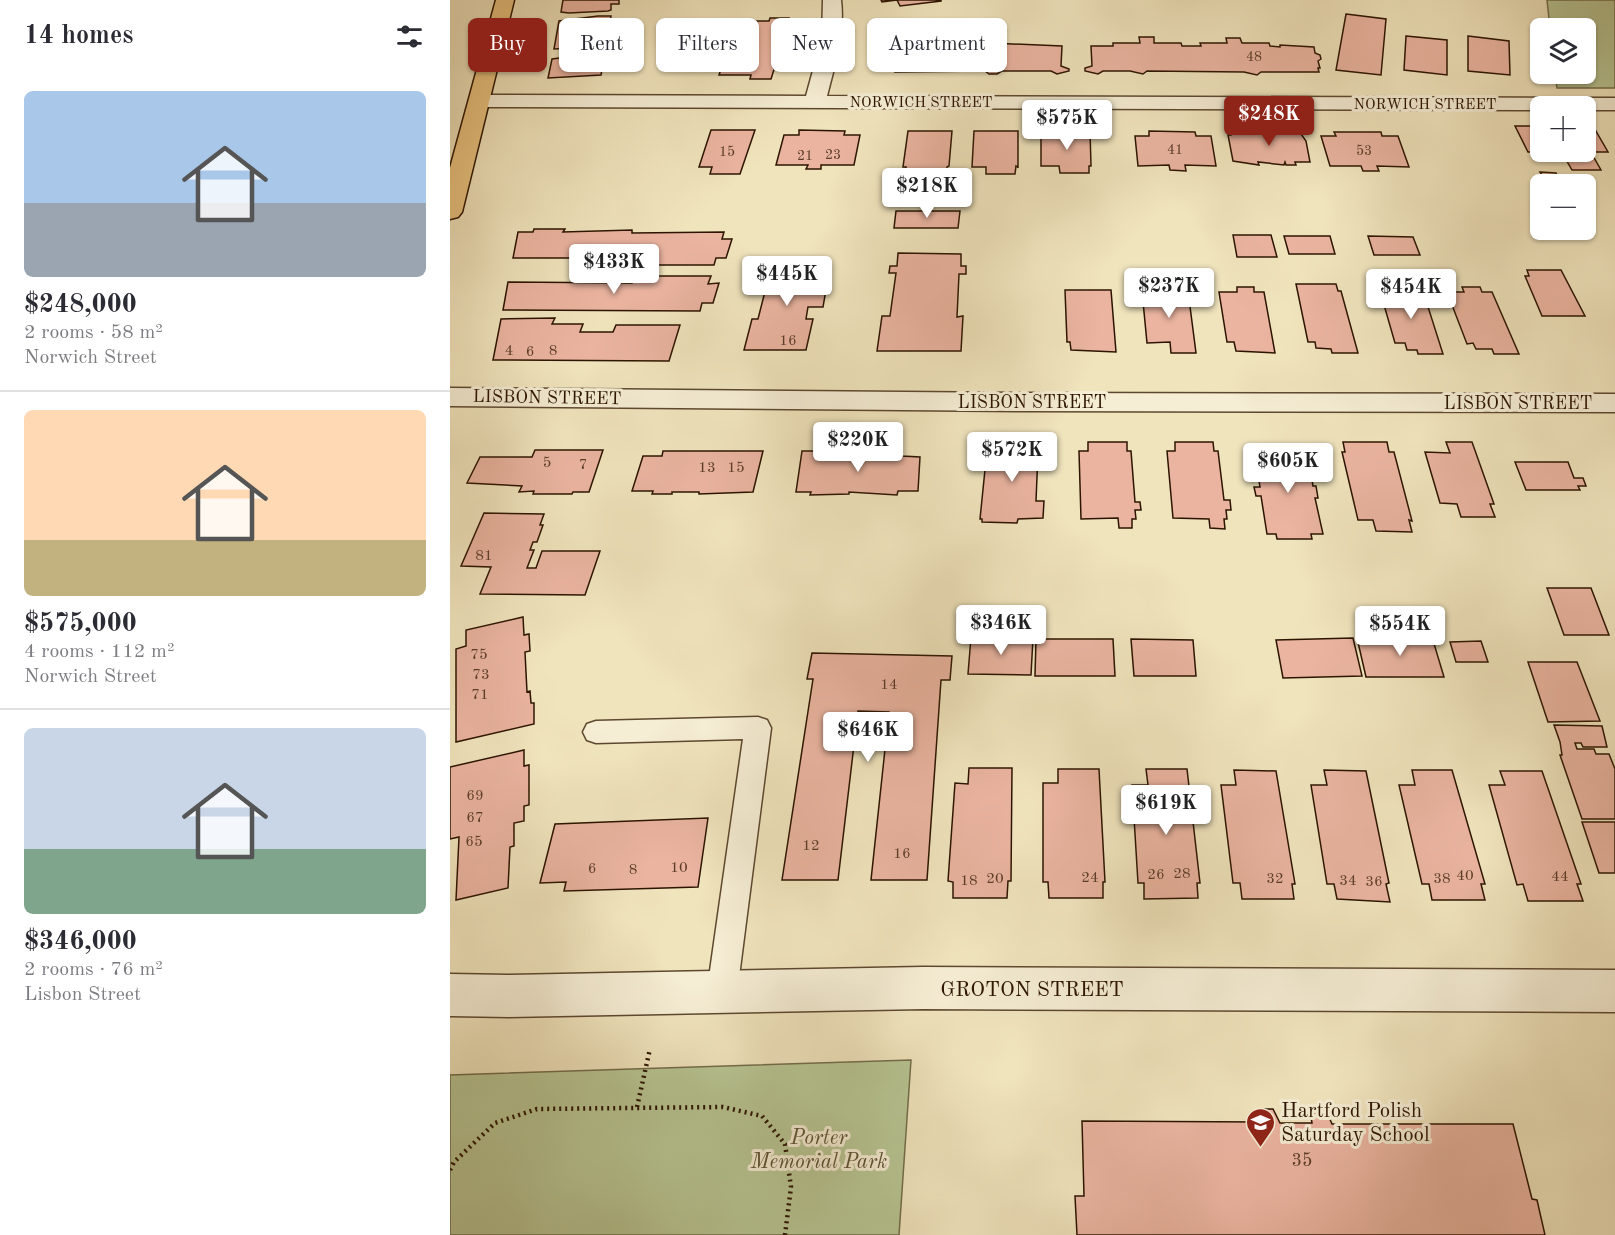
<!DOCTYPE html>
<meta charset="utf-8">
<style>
:root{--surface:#fff;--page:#f7f7f7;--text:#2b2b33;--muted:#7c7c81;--line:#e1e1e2;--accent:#8f2418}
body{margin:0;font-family:"Old Standard TT",serif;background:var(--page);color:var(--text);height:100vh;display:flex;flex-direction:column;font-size:22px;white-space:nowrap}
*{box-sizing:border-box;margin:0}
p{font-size:20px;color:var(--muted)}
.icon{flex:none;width:33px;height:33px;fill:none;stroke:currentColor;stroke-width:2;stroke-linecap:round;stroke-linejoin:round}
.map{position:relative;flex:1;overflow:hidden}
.drawer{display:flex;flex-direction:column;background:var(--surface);width:450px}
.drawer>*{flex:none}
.guide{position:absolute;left:18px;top:18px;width:570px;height:54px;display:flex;gap:12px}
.buttons{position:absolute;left:1080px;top:18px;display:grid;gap:12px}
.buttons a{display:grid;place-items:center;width:66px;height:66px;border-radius:9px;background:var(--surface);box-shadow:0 2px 4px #0004;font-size:30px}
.price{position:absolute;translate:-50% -51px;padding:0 14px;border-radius:6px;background:#fff;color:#222;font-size:20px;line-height:39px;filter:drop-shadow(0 2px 3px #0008)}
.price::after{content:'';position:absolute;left:50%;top:36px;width:18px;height:14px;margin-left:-9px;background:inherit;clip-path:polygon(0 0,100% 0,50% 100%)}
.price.selected{background:var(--accent);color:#fff}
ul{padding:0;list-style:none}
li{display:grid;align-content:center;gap:12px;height:318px;padding:0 24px}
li+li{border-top:2px solid var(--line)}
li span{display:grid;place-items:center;height:186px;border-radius:9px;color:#555}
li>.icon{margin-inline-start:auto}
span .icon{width:108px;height:108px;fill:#fffc;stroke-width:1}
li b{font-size:26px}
h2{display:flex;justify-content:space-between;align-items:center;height:72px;padding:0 24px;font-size:26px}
.chip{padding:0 21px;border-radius:9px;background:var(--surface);box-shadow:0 2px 4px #0004;font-size:21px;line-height:54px}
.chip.selected{background:var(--accent);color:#fff}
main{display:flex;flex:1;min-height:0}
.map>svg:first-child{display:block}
.green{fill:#b7c593;stroke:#726c4a;stroke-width:1.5}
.building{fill:#eab4a0;stroke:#2c1400;stroke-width:1.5}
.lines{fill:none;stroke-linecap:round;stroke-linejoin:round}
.lane-casing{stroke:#5d482f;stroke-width:3}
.street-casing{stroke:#5d482f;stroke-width:3}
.primary-casing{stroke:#2c1400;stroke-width:3}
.path{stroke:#2c1400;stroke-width:4.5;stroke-dasharray:2 4;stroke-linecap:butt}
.lane{fill:#f5edd4;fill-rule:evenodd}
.street{fill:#f5edd4;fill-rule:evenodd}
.primary{fill:#e8c27e;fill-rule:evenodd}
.labels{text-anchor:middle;stroke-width:6;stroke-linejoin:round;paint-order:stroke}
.far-number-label{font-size:14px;fill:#5c3c28}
.far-street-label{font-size:15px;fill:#2c1400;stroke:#f5edd4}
.number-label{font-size:15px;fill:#5c3c28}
.street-label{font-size:18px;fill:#2c1400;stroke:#f5edd4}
.near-number-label{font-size:18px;fill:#5c3c28}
.near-street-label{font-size:21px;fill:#2c1400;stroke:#f5edd4}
.near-poi-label{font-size:21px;fill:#2c1400;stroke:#f5edd4;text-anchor:start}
.near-park-label{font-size:21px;font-style:italic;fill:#5d5233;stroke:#f5edd4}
</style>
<main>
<section class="drawer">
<h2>14 homes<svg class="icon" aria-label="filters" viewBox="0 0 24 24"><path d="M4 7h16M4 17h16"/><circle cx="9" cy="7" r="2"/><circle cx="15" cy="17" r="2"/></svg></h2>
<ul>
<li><span style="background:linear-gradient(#a9c7e8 60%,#9aa5b1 0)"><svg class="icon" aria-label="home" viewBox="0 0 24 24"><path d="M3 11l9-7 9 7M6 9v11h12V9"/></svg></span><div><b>$248,000</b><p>2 rooms · 58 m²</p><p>Norwich Street</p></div></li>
<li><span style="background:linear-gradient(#ffd9b3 70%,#c2b280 0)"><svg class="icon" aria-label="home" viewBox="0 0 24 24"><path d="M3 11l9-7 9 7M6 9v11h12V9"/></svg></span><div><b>$575,000</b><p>4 rooms · 112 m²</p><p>Norwich Street</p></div></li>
<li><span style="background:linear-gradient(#c9d6e8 65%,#7fa58c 0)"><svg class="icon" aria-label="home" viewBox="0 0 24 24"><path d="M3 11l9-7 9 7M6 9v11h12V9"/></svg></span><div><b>$346,000</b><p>2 rooms · 76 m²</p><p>Lisbon Street</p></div></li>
</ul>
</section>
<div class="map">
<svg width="1165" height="1235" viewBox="0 0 1165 1235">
<rect width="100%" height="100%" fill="#f0e4bd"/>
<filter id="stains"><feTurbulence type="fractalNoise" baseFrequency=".00333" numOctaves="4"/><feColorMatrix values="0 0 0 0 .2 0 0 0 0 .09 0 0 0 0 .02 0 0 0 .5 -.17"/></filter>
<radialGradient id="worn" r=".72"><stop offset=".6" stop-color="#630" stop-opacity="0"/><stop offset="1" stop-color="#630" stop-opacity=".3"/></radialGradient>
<path class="green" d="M1097 0H1165V88H1107L1105 74H1136V28H1100Z
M461 1060 449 1235H0V1075Z"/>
<path class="building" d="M113 0H169V4H161V10L158 11 119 13 111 12Z
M431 0H491V1L450 6 447 0 432 2Z
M896 14 936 19 931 75 886 70Z
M148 16H161L160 22 165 21 164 25 160 26H164L163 30 159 31 158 36H163L162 40H158L157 46 104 49 109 21Z
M320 18H339L337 31 330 49 335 51 334 55 328 57 321 79H300L301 75H269L271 69H266L268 64H265L268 57H261L264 50H257L259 45H266L269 38H275L277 31H284L288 21H319Z
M453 31H472L469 44 526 43V37H541V43L612 46 611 66 619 69V71L607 74 601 71H552L547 74H539L535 71 445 72 446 67H429L430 61H425L427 51H431L432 49 428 48 430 39H434L435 33H453Z
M956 36 997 40V75L954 70Z
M1018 36 1059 41 1060 75 1018 71Z
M689 37H704V43H731L732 46H751L750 43H777L776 38H790L792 43H819L820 46 830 47V45L864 47 865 53 870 55 871 59 868 61 870 68H868L869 72H811L807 75 794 72 697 71 693 74 680 71H653L648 74 635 71V68L642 66 641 46H663V43H690Z
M150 53H155L154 60 160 59 159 69H152L151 75 98 78 102 59Z
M1065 126H1090V152H1136V126H1143L1158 152H1078Z
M261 130H305L290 174H260L262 167H249Z
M349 130 395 131 394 135H410L404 165H371V169H356L358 165H326L334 135H349Z
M458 131H502L499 166 497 167 496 172H455L456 167H453Z
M524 131H568V167L566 166 565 174H536V167H522Z
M589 131H640L641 166H639V173H610L609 166H591V134H589Z
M699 131 745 132 746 136H761L766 166 735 165 736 171 720 170 719 165 688 166 685 136H699Z
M780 131H849L856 141 860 162H845L846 165H836L835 162 834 165 808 162 809 165 783 161 778 135H781Z
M884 132H931L932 136H948L959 167 927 166 929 171H913L911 166H880L871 136H886Z
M1114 156H1143L1151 170H1122Z
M1090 172 1106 173 1110 182H1096Z
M446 211H510L508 228H444Z
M84 229H115L113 232 182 230V233L274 232 272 239H282L276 258H266L264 265H190L192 258H63L68 232H83Z
M783 235H821L827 257H787Z
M834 236H880L885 254H839Z
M918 236 963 237 970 255H924Z
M448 253 511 254V266H516V274H509L507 317 513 316 511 351H427L432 316H440L446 273H439L440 266H447Z
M323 260H368L363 284H377L373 307H358L356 319H363L356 350H294L302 319H308Z
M1077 270H1111L1135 316H1092L1075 276H1079Z
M185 276H261L258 284 269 283 263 303H252L250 311 53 310 58 282 182 283Z
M846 284H886L888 291H891L908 353H882L881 349 866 348 865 342H858Z
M710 287H727V291H738L746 353H721L720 342 697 343 692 291H711Z
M787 287H804V292H814L825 353 786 351 784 342H777L769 292H787Z
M945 287H962L963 292 973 291 993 354H968L967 350H957L955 343H945L930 291H947Z
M1012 287H1030L1032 292H1042L1069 354H1044L1042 349H1026L1023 343 1017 344 997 292H1014Z
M615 290H661L666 352 621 350 620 342H617Z
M105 318 102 324H133L130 332H163L166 325H230L219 361 43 360 51 319Z
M544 442 594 443V454L588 453 586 501H594L593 518 568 519 567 523 532 522V519H530L537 450 543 451Z
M638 442H677V451H681L685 502H690L691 510H685L686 519H682V528H669L668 518 631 519 629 451H638Z
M725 442H763L764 451H768L774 500H780L781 510H776L777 519H774L775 529 760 528 759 519 723 518 717 451H725Z
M893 442H937L939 452H944L962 521 959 520 962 532 926 531 923 520H908L892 452H895Z
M996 442H1022L1044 504H1040L1045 517H1011L1007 504 990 503 975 452 1000 453Z
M808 448H817L818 451H857L863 486H866L868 498H865L873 534H861L862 539H827L826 534H817L811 496H806L804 487H810L804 451H808Z
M85 450H153L139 492H123L122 494H83L84 491 69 492 72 486 17 483 30 457H82Z
M213 451H313L303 492 249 494V492H222V494H202L203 491H182L193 456H212Z
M352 451H379V455H394L395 451H452V456L470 457 468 491H448L447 495 399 492V494L360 495 361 492H346Z
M1065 462H1118L1124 478H1133L1136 486H1128L1130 490H1076Z
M34 513 94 514 90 525H93L87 542H83L80 550H84L77 568H86L92 551H150L135 595 30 594 41 567 11 566Z
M1097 588H1141L1159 635H1114Z
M73 617 74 635 79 634 80 651 75 652 77 692 80 691 81 703H84V724L6 742V649L16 646V630Z
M521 637 583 638 581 675 518 674Z
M982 637 994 677H916L907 638Z
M903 638 912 676 833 678 826 640Z
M586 639H663L665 676H585Z
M681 639 743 640 746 676H684Z
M1031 641 1038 662H1006L1000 642Z
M362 653 502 656 500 680H491L477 880H421L439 712 408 711 388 880H332L363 679H357Z
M1078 662H1127L1150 721 1098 722Z
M1104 725 1152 726 1157 747H1133L1131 743H1125L1127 749H1144L1146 754H1159L1165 769V819H1132L1110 755H1112L1110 742Z
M74 750V766L79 765V805L74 806V821L64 823V846L60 847 58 888 6 900 9 837 0 839V767Z
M519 768H562L561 881H558L557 898H503V882L498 881 505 783 518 784Z
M608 769H649L655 882H653V898H599L598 882H593V783H608Z
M696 769H737L750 883H747L748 898 694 899V883H688L682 785H698Z
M784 770 826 771 845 884H842L844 899H792L790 883H783L771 785H786Z
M874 770 916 771 939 883 936 884 940 902 887 899 884 884H877L861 785H877Z
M962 770H1002L1035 884H1031L1035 900H982L979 884H972L949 785H965Z
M1050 771H1092L1131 884H1127L1133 901H1078L1073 884 1067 885 1039 785H1055Z
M258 818 248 887 114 891 116 882 90 883 105 824Z
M1132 822H1165V873H1149Z
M814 1109H823L830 1123H862L861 1117 867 1110H876L882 1124H1063L1082 1199 1087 1200 1095 1235H627L625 1196H634L632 1121 810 1122V1116Z"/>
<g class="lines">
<defs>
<path id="lane" d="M308 717 317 720 321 728 287 992 283 1003 272 1007 261 1003 257 992 293 739 146 743 137 740 133 732 137 724 146 721Z"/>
<path id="street" d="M373 0H391C395 33 385 64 377 96L1165 98V110H1136V106H1090V110L30 107 23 105 19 101 23 97 30 95 356 96 372 38Z
M0 388 573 393 1165 394V412L573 411 0 406Z
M473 967 1165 970V1012L473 1009 59 1017 0 1016V974L59 975Z"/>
<path id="primary" d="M46 0H64L12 212 8 217 0 219V168Z"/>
</defs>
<use href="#lane" class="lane-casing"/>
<use href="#street" class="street-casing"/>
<use href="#primary" class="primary-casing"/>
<path class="path" d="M187 1107 200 1049
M0 1170 4 1162 45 1123 87 1109 273 1107 312 1116 335 1144 341 1187 335 1235"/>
<use href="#lane" class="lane"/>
<use href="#street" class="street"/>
<use href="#primary" class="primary"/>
</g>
<defs>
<symbol id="school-pin" viewBox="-11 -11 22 30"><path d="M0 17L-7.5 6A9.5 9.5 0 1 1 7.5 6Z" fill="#8f2418" stroke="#f5edd4"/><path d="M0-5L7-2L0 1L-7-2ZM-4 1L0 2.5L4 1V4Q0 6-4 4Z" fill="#fff"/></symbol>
</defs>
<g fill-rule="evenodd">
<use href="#school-pin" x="794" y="1106" width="33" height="45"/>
</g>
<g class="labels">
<g class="far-number-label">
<text x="804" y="61">48</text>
<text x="725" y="154">41</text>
<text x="914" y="155">53</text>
<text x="277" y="156">15</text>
<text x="383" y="159">23</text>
<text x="355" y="160">21</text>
</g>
<g class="far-street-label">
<text x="471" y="107">NORWICH STREET</text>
<text x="975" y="109">NORWICH STREET</text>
</g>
<g class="number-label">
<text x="338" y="345">16</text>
<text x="59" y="355">4</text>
<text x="103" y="355">8</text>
<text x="80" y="356">6</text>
<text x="97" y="467">5</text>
<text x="133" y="469">7</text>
<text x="257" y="472">13</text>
<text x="286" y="472">15</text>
<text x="34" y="560">81</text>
<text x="29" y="659">75</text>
<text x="31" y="679">73</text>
<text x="439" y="689">14</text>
<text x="30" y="699">71</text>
<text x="25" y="800">69</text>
<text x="25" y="822">67</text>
<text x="24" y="846">65</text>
<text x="361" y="850">12</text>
<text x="452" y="858">16</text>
<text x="229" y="872">10</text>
<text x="142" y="873">6</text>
<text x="183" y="874">8</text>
<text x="732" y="878">28</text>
<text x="706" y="879">26</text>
<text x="1015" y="880">40</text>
<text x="1110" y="881">44</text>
<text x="640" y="882">24</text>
<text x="545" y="883">20</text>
<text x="825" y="883">32</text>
<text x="992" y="883">38</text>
<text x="519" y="885">18</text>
<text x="898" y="885">34</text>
<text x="924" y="886">36</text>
</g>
<g class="street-label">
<text transform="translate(97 397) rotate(1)" y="6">LISBON STREET</text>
<text x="582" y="408">LISBON STREET</text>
<text x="1068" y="409">LISBON STREET</text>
</g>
<g class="near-number-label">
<text x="852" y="1166">35</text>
</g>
<g class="near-street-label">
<text x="582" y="996">GROTON STREET</text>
</g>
<g class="near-poi-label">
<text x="831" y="1117">Hartford Polish<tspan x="831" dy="24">Saturday School</tspan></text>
</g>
<g class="near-park-label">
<text x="369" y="1144">Porter<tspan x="369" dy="24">Memorial Park</tspan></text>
</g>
</g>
<rect width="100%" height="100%" filter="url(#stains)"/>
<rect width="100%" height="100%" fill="url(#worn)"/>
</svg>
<div class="buttons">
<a><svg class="icon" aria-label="layers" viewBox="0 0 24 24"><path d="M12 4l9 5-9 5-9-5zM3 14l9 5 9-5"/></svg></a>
<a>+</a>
<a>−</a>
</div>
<b class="price selected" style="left:819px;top:147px">$248K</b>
<b class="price" style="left:617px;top:151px">$575K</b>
<b class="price" style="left:477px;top:219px">$218K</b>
<b class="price" style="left:164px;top:295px">$433K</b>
<b class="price" style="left:337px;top:307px">$445K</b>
<b class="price" style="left:719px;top:319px">$237K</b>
<b class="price" style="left:961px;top:320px">$454K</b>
<b class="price" style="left:408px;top:473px">$220K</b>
<b class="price" style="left:562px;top:483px">$572K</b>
<b class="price" style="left:838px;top:494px">$605K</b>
<b class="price" style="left:551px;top:656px">$346K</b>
<b class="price" style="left:950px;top:657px">$554K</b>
<b class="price" style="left:418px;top:763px">$646K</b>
<b class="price" style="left:716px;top:836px">$619K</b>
<div class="guide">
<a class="chip selected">Buy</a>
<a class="chip">Rent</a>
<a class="chip">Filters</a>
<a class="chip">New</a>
<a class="chip">Apartment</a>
</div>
</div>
</main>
